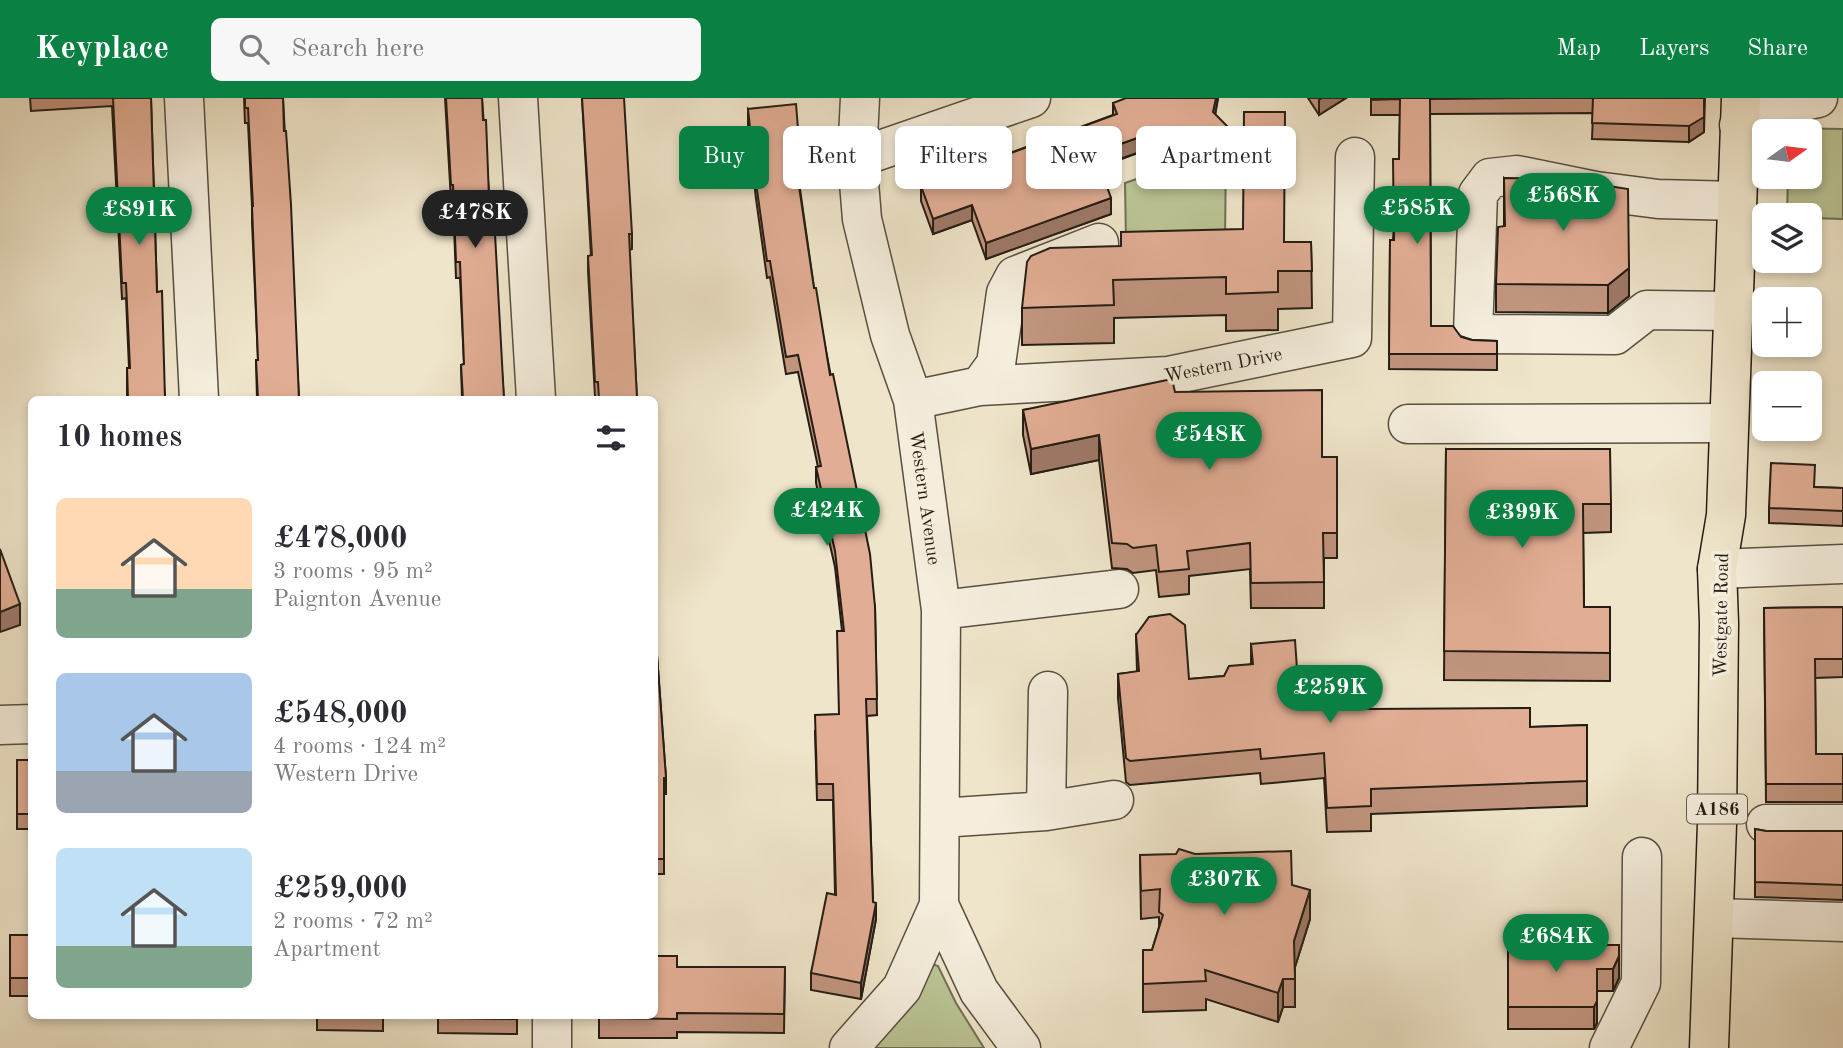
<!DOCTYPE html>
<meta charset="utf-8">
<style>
:root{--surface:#fff;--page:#f7f7f7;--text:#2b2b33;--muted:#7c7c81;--accent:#0b8043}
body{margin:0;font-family:"Old Standard TT",serif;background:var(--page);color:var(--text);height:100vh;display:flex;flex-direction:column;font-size:26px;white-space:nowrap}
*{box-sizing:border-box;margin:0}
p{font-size:23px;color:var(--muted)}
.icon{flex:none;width:38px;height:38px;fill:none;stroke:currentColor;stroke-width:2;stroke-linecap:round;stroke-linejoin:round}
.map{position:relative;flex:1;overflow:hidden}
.side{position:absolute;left:28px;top:298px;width:630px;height:623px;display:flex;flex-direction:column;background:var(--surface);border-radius:10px;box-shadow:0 4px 10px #0003}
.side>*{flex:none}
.top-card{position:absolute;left:679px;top:28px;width:665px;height:63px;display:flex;gap:14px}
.needle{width:46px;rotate:76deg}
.tools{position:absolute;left:1752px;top:21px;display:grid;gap:14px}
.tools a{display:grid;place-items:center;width:70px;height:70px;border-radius:10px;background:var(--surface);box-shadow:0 4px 10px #0003;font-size:35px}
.price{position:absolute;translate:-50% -60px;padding:0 16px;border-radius:24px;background:var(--accent);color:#fff;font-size:23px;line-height:46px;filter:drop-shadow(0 2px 4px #0008)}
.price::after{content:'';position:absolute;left:50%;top:42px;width:21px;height:16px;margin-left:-10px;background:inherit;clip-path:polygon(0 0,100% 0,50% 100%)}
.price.current{background:#222;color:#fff}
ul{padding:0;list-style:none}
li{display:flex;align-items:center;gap:21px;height:175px;padding:0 28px}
li span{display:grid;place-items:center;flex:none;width:196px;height:140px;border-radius:10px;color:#555}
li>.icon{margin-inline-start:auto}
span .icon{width:84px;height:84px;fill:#fffc;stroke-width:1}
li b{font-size:30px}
h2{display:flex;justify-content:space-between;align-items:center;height:84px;padding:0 28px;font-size:30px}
.chip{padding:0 24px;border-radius:10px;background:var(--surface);box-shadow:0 4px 10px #0003;font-size:24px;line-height:63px}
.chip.current{background:var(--accent);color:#fff}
header{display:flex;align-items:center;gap:42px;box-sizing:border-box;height:98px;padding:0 35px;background:var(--accent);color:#fff}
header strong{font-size:33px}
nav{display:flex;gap:38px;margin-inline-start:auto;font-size:24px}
.search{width:490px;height:63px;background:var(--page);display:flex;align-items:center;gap:18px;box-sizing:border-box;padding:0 24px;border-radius:10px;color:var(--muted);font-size:26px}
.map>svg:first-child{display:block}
.green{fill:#bbc495;stroke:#707054;stroke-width:2}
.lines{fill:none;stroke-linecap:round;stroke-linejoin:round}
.minor-casing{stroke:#584f42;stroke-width:41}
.major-casing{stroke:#251d14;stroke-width:41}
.minor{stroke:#f5eedd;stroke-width:38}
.major{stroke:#efe5ca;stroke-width:38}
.wall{fill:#c2957f;stroke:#251d14;stroke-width:2}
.shaded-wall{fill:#9e7968;stroke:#251d14;stroke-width:2}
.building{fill:#e1ad94;stroke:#251d14;stroke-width:2}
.labels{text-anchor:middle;stroke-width:7;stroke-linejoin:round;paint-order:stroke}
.shield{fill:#f5eedd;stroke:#635c50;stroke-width:2}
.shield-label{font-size:18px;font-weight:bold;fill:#251d14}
.street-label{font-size:19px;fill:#251d14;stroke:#f5eedd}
</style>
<header>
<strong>Keyplace</strong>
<div class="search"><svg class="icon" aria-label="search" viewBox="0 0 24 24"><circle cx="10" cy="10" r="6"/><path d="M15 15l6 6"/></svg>Search here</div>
<nav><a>Map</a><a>Layers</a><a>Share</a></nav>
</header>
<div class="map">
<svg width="1843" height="950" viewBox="0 0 1843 950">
<rect width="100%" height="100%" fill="#efe5ca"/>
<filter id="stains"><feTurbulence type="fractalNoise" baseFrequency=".00286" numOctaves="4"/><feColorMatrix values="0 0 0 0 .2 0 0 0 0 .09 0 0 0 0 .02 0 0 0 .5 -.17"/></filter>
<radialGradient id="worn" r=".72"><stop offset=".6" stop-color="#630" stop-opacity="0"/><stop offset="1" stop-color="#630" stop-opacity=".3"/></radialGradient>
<path class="green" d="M1789 30 1843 31V121L1810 120V117H1787L1788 79H1810V33H1789Z
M1226 50 1225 144H1126L1125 85Z
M932 866 938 868 956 905 984 950H874Z"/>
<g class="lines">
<defs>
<path id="minor" d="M184 0 199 301
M518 0 536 301
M860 0 857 60 862 121 890 237 913 302 941 512 939 807 979 893 1021 950
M1739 27C1765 16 1790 5 1818 0
M857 60 1031 0
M1733 213 1647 212 1615 237 1473 236 1478 96 1490 80 1517 77 1596 93 1658 101 1737 103
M980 288 996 266 1006 195 1015 178 1099 145
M913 302 980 288 1168 278 1352 240 1355 59
M1408 326 1729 325
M1717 471 1843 466
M941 512 1119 491
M0 627 32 626
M1046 713 1048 593
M940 720 1046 713 1114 702
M1766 726H1843
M1714 820 1843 824
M552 950V917
M849 950 902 890 939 807
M1609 950 1641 885 1642 759"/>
<path id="major" d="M1709 950 1717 726 1719 525 1717 471 1726 417 1741 0"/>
</defs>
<use href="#minor" class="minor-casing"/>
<use href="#major" class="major-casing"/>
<use href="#minor" class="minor"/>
<use href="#major" class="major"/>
</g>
<path class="wall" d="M30 0H151L157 194 165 301H127V270H129L126 200 122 201 112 8 31 13Z
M244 0H283L299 301H257L256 262H258L252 124V108L248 25H245Z
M445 0H482L504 301H462L461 267 464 266 460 180H456L453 102H451Z
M582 0 632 136V151L629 152 637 301H598V299H595L588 173V158H591Z
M1218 0 1215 16 1232 48 1161 73 1151 50 1100 69 1111 116 986 161 972 122 933 136 921 103V88L1113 17V5Z
M1308 0H1346L1319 17Z
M1371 0H1705L1704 34 1689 44 1592 41 1593 15 1430 16 1431 228 1472 242 1497 243V272L1389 271 1390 142H1393L1399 61 1400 17H1371Z
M748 11 801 68V84H799L814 190 875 509 877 617 867 618 873 804 876 821 861 901 811 892V875L835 796 833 702H817L815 633 839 616 842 533 835 469 816 385V369H818L798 274 786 276 770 179 767 180 756 101 748 28Z
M1504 80 1629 198 1608 215 1496 214V186L1504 128Z
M1311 144 1312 210 1278 211V232L1226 233V217L1114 220V245L1022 247V210L1121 148Z
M1175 294 1322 359H1337V460H1324V510H1251L1250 471 1189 478V496L1159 499 1156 472 1133 475 1127 471 1112 470 1099 362 1031 376 1023 337V312Z
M1446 351 1611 406V434L1583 435 1584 509H1610V583L1444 582Z
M1815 389 1843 390V428L1769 425V410Z
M1843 509V579L1815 580 1816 656H1843V704H1766L1764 510Z
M654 516 666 680V696H664V776H654Z
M1136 537 1189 581 1224 578 1251 566V546L1297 571 1316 584 1367 611 1530 629 1587 627V708L1371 716V733L1327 734 1324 680 1261 686 1260 675 1130 687 1126 684 1118 600V576L1137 574Z
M17 662H32V731H17Z
M1755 731 1766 733H1843V802L1755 799Z
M1140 757 1292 787 1310 821 1295 869V909H1283L1278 924 1206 901V912L1143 914V852H1152L1159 829V819L1141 821Z
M10 837H32V898H10Z
M1508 841 1531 847H1619V880L1613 893H1597V925L1594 931H1508Z
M677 869H785L784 935 677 934V940H599V917Z
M317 917H383V933L317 932Z
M438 917H517V936L438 935Z"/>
<path class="shaded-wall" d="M1216 0H1218L1213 30V14Z
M1322 0H1346L1319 17V2Z
M1704 0V34L1689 44V28Z
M1232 33V48L1161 73V58Z
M1151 35V50L1095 70V55Z
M1111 100V116L986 161V145Z
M972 107V122L933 136V121Z
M1629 170V198L1608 215V187Z
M1099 337V362L1031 376V351Z
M20 506V527L0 534V514Z
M1310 792V821L1294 872V843Z
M876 805V821L861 901V885Z
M1619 858V880L1613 893V871Z
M1597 871V925L1594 931V909Z
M1283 881V909L1278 924V895Z"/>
<path class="building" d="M113 0H151L157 194 162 193 165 301H128L127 270H130L126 185H122Z
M245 0H283L284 33H286L291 107 299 301H258L256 262H258L252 108H253L248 10H245Z
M446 0H482L483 22H486L489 99H493L504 301H463L461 267 464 266 460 164H456L453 87H451Z
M582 0H624L632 136H629L637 301H599L598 284H595L588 158 592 157Z
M1126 0H1216L1213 14 1232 33 1161 58 1151 35 1095 55 1111 100 986 145 972 107 933 121 921 88 1117 16 1113 5Z
M1371 0H1528L1430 1 1431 228H1453L1461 239 1472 242 1497 243V256H1389L1390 142H1394L1393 61H1399L1400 1 1371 2Z
M1593 0H1704V19L1689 28 1592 25Z
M796 6 801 68H796L814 190H816L830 277 833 276 870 456 875 509 877 601H866L873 804 876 805 861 885 811 875 827 795 836 797 833 686H817L815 617 839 616 837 533H844L835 453 816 369 821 368 798 257 786 259 770 163H767L756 85 748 11Z
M1244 14H1285L1284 144H1311L1312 173H1278V194L1226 196V179L1113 182 1114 207 1022 210 1027 164 1031 158 1050 150 1121 148V134L1243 131Z
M1504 80 1564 81 1628 91 1629 170 1608 187 1496 186 1498 129 1505 128Z
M1172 281 1175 294 1322 292V359H1337V435H1323L1324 484 1251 485 1250 445 1187 453 1189 471 1159 474 1156 447 1133 450 1127 446 1112 445 1099 337 1031 351 1023 312Z
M1446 351H1610L1611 406H1583L1584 509H1610V555L1444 553Z
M1771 365 1815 367 1814 389 1843 390V413L1769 410Z
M0 451 20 506 0 514Z
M1843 509V561H1815L1816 656H1843V686H1766L1764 510Z
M654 516 666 680H664V761H654Z
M1170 516 1185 527 1189 581 1224 578 1229 568 1253 566 1251 546 1295 542 1297 571 1315 569 1316 584 1366 581 1367 611 1530 610V629L1587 627V683L1371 691V708L1327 710 1324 655 1261 661 1260 651 1130 663 1126 660 1118 576 1139 573 1136 537 1149 519Z
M30 530H32V569Z
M17 662H32V716H17Z
M1755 731 1766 733H1843V787L1755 784Z
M1179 751 1195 756 1291 753 1292 787 1310 792 1294 843 1295 881H1283L1278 895 1205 872 1206 883 1143 886V852H1152L1163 817 1159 814 1160 791 1141 793 1140 757 1176 756Z
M10 837H32V880H10Z
M1508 841H1526L1531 847H1619V858L1613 871H1597V903L1594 909H1508Z
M654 858H677V869H785L784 916 677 915V921L599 920V917H654Z
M438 917H517V921L438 920Z"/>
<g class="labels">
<rect class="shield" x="1687" y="696.5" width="60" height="29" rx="5"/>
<g class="shield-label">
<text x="1717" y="717">A186</text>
</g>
<g class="street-label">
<text transform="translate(1223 266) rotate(-11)" y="7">Western Drive</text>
<text transform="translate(926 400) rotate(82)" y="7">Western Avenue</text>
<text transform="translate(1720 517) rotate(-89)" y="7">Westgate Road</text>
</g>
</g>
<rect width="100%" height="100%" filter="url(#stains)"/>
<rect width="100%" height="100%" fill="url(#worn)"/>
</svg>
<div class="tools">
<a><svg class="needle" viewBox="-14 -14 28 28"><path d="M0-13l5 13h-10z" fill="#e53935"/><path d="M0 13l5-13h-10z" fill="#7c7c81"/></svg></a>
<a><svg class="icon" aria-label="layers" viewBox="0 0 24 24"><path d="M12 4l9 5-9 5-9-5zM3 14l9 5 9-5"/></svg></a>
<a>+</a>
<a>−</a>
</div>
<b class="price" style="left:1563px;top:135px">£568K</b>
<b class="price" style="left:1417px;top:148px">£585K</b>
<b class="price" style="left:139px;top:149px">£891K</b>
<b class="price current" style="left:475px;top:152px">£478K</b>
<b class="price" style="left:1209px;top:374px">£548K</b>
<b class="price" style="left:827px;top:450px">£424K</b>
<b class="price" style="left:1522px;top:452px">£399K</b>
<b class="price" style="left:1330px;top:627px">£259K</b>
<b class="price" style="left:1224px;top:819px">£307K</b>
<b class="price" style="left:1556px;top:876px">£684K</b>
<div class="top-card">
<a class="chip current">Buy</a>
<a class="chip">Rent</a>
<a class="chip">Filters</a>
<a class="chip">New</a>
<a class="chip">Apartment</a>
</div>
<section class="side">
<h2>10 homes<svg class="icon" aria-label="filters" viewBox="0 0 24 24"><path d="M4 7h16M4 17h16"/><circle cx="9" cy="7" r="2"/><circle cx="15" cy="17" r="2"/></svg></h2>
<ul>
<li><span style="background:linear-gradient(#ffd9b3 65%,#7fa58c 0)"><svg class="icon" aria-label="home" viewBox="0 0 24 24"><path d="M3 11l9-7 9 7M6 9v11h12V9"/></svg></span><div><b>£478,000</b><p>3 rooms · 95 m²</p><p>Paignton Avenue</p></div></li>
<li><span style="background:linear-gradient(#a9c7e8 70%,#9aa5b1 0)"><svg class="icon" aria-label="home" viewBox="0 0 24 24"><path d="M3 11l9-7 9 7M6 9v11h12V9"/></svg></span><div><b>£548,000</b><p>4 rooms · 124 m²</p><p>Western Drive</p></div></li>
<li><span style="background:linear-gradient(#bfe0f5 70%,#7fa58c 0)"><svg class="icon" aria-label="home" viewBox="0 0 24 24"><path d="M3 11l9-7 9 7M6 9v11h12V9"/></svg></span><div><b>£259,000</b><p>2 rooms · 72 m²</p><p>Apartment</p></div></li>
</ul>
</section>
</div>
